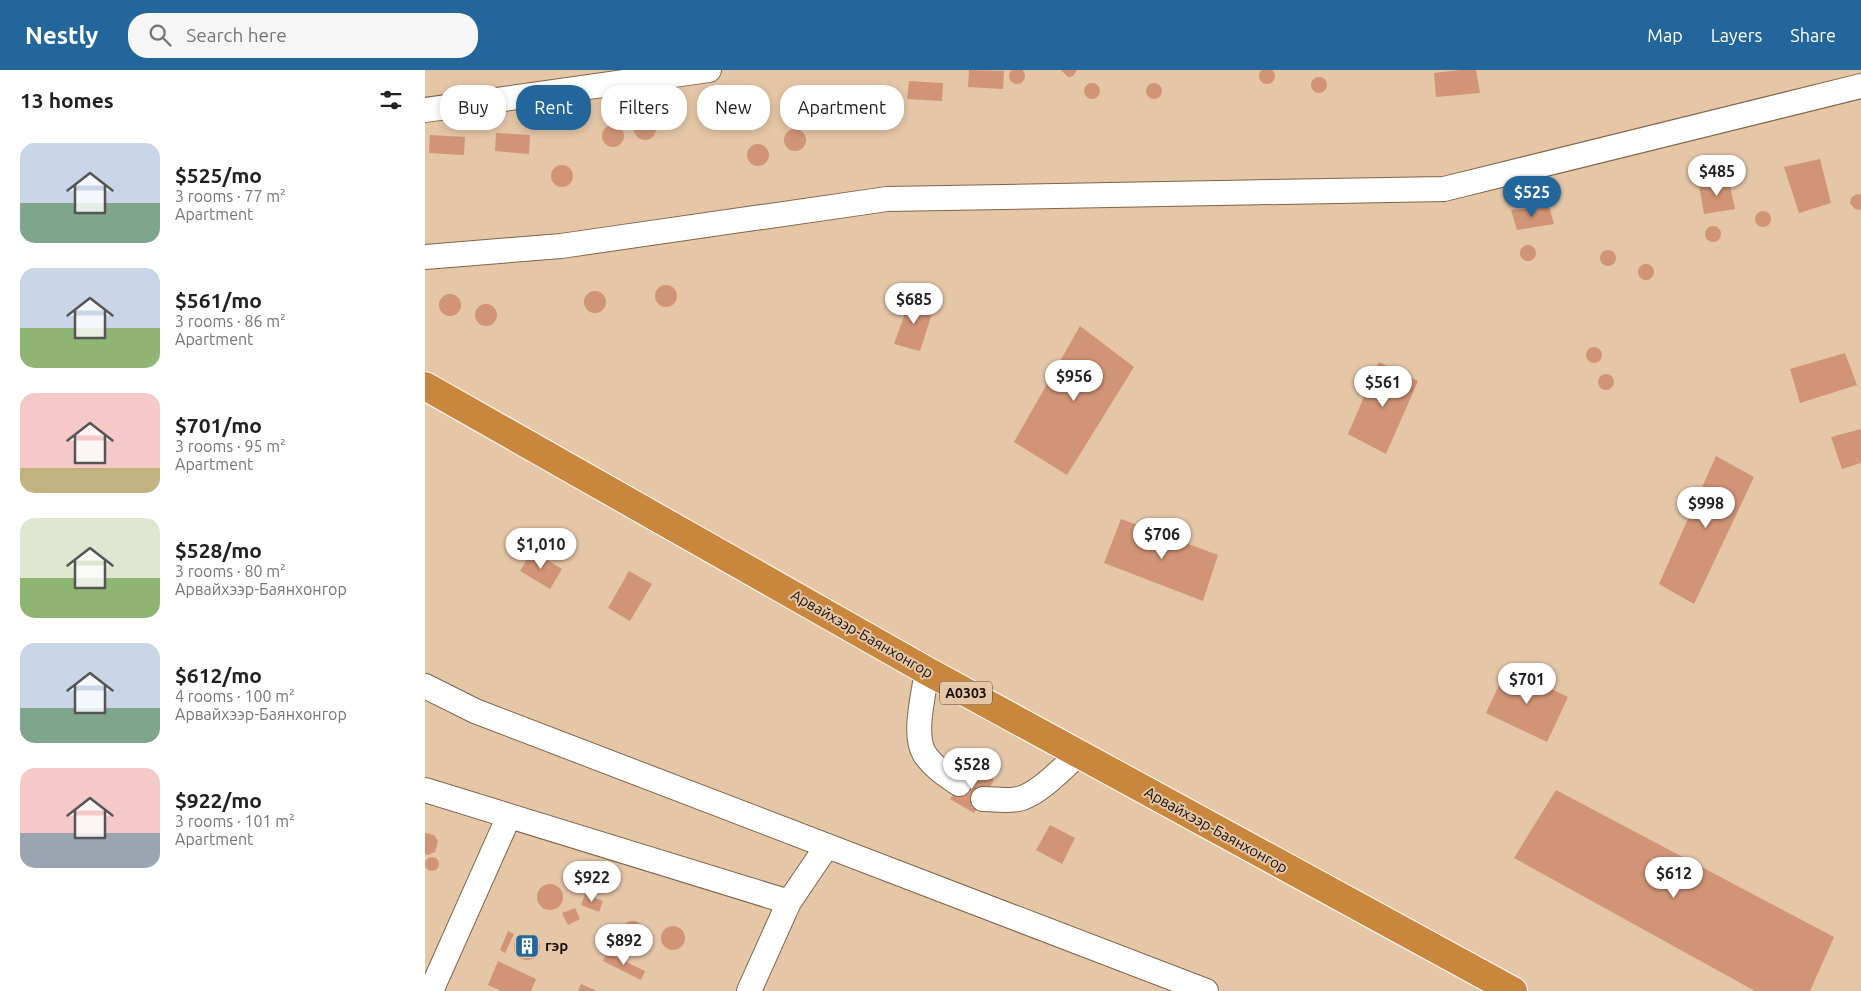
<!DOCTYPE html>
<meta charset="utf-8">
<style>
:root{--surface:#fff;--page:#f6f6f6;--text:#202124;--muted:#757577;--accent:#23669b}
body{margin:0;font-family:Ubuntu,sans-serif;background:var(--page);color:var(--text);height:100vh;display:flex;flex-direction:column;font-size:19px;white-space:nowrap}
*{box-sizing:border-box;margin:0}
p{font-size:16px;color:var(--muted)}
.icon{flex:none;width:28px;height:28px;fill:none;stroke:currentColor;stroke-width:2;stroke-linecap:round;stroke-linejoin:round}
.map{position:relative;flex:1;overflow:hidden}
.sheet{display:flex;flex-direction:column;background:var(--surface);width:425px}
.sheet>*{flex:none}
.top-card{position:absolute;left:15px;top:15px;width:475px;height:45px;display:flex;gap:10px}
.price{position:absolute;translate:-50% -42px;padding:0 11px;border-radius:18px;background:#fff;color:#222;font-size:16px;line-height:32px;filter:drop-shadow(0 1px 2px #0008)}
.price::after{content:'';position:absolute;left:50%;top:30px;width:15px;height:11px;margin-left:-8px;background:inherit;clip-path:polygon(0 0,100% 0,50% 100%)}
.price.current{background:var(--accent);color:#fff}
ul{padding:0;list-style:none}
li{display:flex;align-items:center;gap:15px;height:125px;padding:0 20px}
li span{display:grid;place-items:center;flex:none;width:140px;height:100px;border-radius:15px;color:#555}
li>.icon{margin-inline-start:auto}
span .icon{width:60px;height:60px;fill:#fffc;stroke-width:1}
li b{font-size:21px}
h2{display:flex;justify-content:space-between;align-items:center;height:60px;padding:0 20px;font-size:21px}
.chip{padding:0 18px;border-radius:20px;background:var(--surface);box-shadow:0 2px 8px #0003;font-size:18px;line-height:45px}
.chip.current{background:var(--accent);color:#fff}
header{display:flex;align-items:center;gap:30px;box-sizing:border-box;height:70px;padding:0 25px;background:var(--accent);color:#fff}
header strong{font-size:24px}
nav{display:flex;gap:28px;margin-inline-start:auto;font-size:18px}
.search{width:350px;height:45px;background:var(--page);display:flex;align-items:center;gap:12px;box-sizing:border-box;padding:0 18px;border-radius:20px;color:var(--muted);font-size:19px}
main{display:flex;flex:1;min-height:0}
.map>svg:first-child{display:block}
.building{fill:#d19476}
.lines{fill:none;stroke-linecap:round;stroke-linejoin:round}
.minor-casing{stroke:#7f6448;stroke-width:26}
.highway-casing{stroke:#fff;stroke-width:30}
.minor{stroke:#fff;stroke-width:24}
.highway{stroke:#c8873c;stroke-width:28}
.labels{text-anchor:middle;stroke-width:4;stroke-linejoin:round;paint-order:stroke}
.shield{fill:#e5c6a7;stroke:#554434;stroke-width:1}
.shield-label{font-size:14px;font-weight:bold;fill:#170d03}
.street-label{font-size:15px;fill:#170d03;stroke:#e5c6a7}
.poi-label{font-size:15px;font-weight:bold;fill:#170d03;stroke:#e5c6a7;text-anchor:start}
</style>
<header>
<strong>Nestly</strong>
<div class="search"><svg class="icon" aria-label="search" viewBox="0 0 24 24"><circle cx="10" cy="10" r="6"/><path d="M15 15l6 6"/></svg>Search here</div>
<nav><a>Map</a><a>Layers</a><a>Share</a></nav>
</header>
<main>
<section class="sheet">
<h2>13 homes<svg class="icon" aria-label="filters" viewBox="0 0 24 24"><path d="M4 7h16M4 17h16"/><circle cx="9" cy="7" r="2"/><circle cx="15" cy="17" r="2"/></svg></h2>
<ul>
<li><span style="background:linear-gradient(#c9d6e8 60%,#7fa58c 0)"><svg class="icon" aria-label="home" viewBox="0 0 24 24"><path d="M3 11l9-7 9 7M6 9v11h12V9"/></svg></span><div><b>$525/mo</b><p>3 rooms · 77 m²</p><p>Apartment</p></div></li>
<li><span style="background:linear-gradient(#c9d6e8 60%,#8fb573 0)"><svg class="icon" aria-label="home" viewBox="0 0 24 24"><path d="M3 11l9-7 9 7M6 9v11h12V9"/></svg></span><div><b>$561/mo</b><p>3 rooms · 86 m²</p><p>Apartment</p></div></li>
<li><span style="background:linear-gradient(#f6c9c9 75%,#c2b280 0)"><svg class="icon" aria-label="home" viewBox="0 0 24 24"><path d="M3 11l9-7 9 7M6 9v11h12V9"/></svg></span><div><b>$701/mo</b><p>3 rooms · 95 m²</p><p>Apartment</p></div></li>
<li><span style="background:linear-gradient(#dfe7d0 60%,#8fb573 0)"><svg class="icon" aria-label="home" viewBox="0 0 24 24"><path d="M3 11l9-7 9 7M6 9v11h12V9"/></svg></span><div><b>$528/mo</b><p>3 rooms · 80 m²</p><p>Арвайхээр-Баянхонгор</p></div></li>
<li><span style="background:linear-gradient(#c9d6e8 65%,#7fa58c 0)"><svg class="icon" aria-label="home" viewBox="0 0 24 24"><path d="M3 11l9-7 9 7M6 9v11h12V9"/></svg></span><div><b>$612/mo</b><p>4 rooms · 100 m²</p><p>Арвайхээр-Баянхонгор</p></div></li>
<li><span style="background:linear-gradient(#f6c9c9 65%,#9aa5b1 0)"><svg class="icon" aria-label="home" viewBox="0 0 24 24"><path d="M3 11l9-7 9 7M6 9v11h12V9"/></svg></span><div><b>$922/mo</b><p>3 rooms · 101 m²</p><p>Apartment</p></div></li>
</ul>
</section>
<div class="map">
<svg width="1436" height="921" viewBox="0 0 1436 921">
<rect width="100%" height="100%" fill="#e5c6a7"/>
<path class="building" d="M834 6a8 8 0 1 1 16 0a8 8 0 1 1-16 0Z
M584 6a8 8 0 1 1 16 0a8 8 0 1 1-16 0Z
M544 0 579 1 578 19 543 17Z
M636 0H652L648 6 643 7Z
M1035 0H1051L1055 23 1011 27 1009 3Z
M886 15a8 8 0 1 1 16 0a8 8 0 1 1-16 0Z
M484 11 518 13 517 31 482 29Z
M721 21a8 8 0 1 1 16 0a8 8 0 1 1-16 0Z
M659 21a8 8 0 1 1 16 0a8 8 0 1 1-16 0Z
M424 16 459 19 458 37 423 35Z
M371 25 405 27 404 45 370 43Z
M302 30 337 32 336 51 301 49Z
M235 42a11 11 0 1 1 22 0a11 11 0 1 1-22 0Z
M209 59a11 11 0 1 1 22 0a11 11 0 1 1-22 0Z
M177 66a11 11 0 1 1 22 0a11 11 0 1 1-22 0Z
M359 70a11 11 0 1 1 22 0a11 11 0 1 1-22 0Z
M71 63 105 65 104 84 70 81Z
M5 65 40 67 39 85 4 83Z
M322 85a11 11 0 1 1 22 0a11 11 0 1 1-22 0Z
M1395 89 1406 133 1374 143 1359 97Z
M126 106a11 11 0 1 1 22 0a11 11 0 1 1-22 0Z
M1304 111 1310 139 1279 144 1274 115Z
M1436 124V140L1430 139 1425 133 1426 128 1430 125Z
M1124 136 1129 154 1092 160 1086 140Z
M1330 149a8 8 0 1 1 16 0a8 8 0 1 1-16 0Z
M1280 164a8 8 0 1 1 16 0a8 8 0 1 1-16 0Z
M1095 183a8 8 0 1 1 16 0a8 8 0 1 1-16 0Z
M1175 188a8 8 0 1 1 16 0a8 8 0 1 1-16 0Z
M1213 202a8 8 0 1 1 16 0a8 8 0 1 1-16 0Z
M230 226a11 11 0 1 1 22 0a11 11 0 1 1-22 0Z
M159 232a11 11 0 1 1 22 0a11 11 0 1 1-22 0Z
M14 235a11 11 0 1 1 22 0a11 11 0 1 1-22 0Z
M486 227 509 237 495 281 469 274Z
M50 245a11 11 0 1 1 22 0a11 11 0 1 1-22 0Z
M655 256 709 297 642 405 589 372Z
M1161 285a8 8 0 1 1 16 0a8 8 0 1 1-16 0Z
M1420 283 1432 315 1375 333 1365 299Z
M954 292 993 311 961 384 923 364Z
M1173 312a8 8 0 1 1 16 0a8 8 0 1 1-16 0Z
M1436 359V393L1417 399 1406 367Z
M1291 386 1329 407 1269 534 1234 514Z
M696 449 793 485 778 531 679 493Z
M107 481 137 499 125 519 95 501Z
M204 501 227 514 205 551 183 538Z
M1082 598 1143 627 1122 672 1061 643Z
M546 696 569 710 549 743 525 729Z
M1131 720 1409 867 1385 921H1330L1089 788Z
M625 755 650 768 637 794 611 780Z
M0 763 9 765 13 771 10 782 3 785 0 784Z
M0 794a7 7 0 1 1 14 0a7 7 0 1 1-14 0Z
M112 827a13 13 0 1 1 26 0a13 13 0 1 1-26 0Z
M160 824 178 831 174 842 156 835Z
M150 838 155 849 143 855 137 843Z
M197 862a11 11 0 1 1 22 0a11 11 0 1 1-22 0Z
M236 868a12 12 0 1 1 24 0a12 12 0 1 1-24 0Z
M83 861 89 864 80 883 75 880Z
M89 877a13 13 0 1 1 26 0a13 13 0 1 1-26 0Z
M182 883 220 901 216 910 178 891Z
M73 891 111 909 106 921H76L63 915Z
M156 914 172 921H153Z"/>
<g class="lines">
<defs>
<path id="minor" d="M0 40 284 0
M0 187 136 176 462 129 1019 119 1436 16
M502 601C499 623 488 664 499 683 507 696 522 706 534 714
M0 616 50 641 781 921
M0 720 364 832
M558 729C570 729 585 732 597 728 617 721 637 698 653 685
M6 921 84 746
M324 921 364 832 402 776"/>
<path id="highway" d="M0 316 502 601 1088 921"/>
</defs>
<use href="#minor" class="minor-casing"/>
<use href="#highway" class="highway-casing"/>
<use href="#minor" class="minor"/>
<use href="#highway" class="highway"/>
</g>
<defs>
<symbol id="building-square" viewBox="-11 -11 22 22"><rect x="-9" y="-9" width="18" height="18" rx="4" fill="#23669b" stroke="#e5c6a7"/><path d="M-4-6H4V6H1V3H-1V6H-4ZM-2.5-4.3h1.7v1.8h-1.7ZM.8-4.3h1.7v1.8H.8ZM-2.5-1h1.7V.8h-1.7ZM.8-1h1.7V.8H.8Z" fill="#fff"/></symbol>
</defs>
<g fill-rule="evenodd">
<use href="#building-square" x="88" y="862" width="28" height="28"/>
</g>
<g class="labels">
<rect class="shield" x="515" y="611.5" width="52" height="23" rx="4"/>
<g class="shield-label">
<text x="541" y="628">A0303</text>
</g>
<g class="street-label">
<text transform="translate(437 564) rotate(30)" y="5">Арвайхээр-Баянхонгор</text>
<text transform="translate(791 760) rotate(29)" y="5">Арвайхээр-Баянхонгор</text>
</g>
<g class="poi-label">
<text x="120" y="881">гэр</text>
</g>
</g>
</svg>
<b class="price" style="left:1292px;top:127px">$485</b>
<b class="price current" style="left:1107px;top:148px">$525</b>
<b class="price" style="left:489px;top:255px">$685</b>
<b class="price" style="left:649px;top:332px">$956</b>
<b class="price" style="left:958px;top:338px">$561</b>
<b class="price" style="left:1281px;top:459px">$998</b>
<b class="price" style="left:737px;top:490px">$706</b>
<b class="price" style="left:116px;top:500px">$1,010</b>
<b class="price" style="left:1102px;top:635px">$701</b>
<b class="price" style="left:547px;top:720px">$528</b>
<b class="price" style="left:1249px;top:829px">$612</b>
<b class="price" style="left:167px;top:833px">$922</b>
<b class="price" style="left:199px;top:896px">$892</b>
<div class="top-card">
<a class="chip">Buy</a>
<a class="chip current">Rent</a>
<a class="chip">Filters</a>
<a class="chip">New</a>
<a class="chip">Apartment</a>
</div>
</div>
</main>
